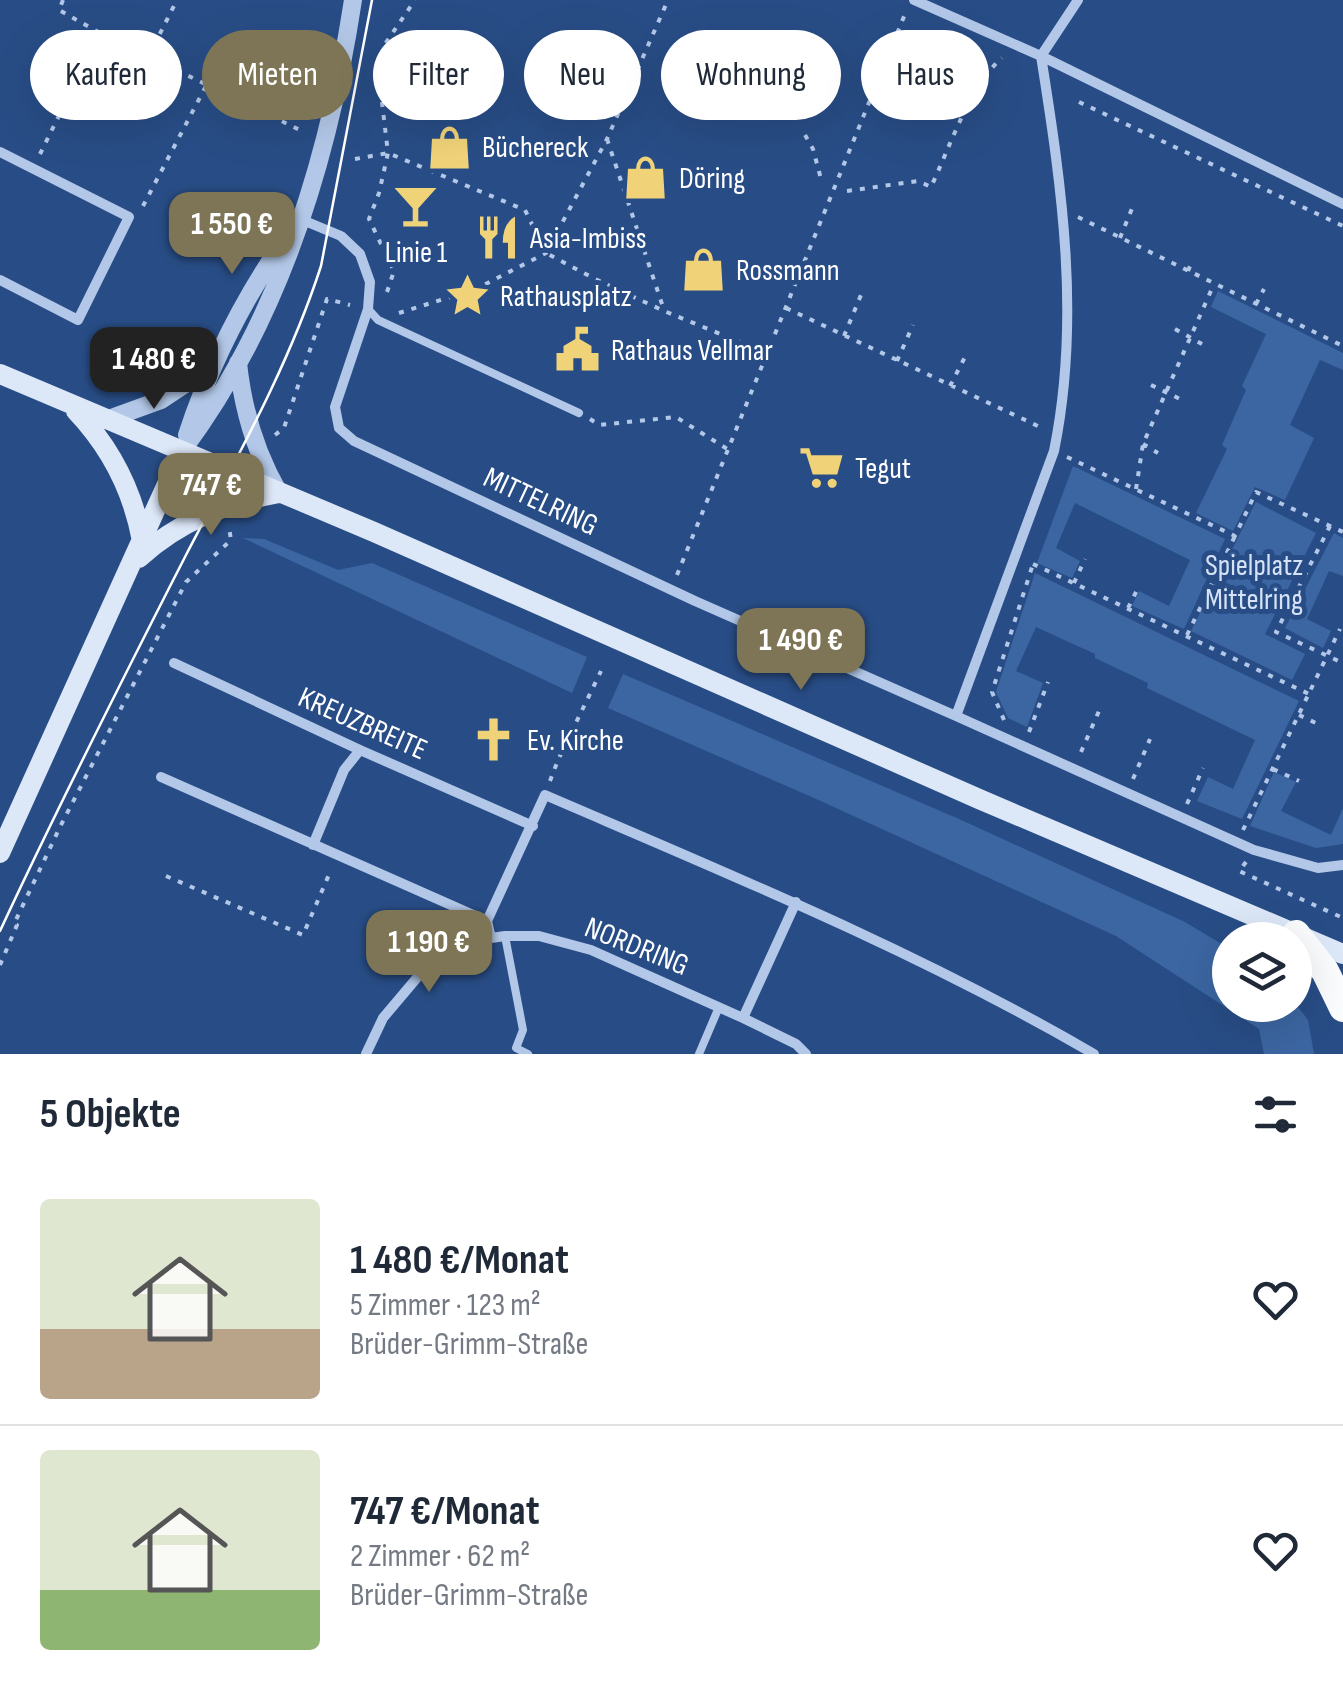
<!DOCTYPE html>
<html lang="de">
<meta charset="utf-8">
<style>
:root{--surface:#fff;--page:#f6f6f7;--text:#1f2937;--muted:#747a83;--line:#e0e1e3;--accent:#7d7555}
body{margin:0;font-family:"Sofia Sans Condensed",sans-serif;background:var(--page);color:var(--text);height:100vh;display:flex;flex-direction:column;font-size:38px;white-space:nowrap}
*{box-sizing:border-box;margin:0}
p{font-size:32px;color:var(--muted)}
.icon{flex:none;width:55px;height:55px;fill:none;stroke:currentColor;stroke-width:2;stroke-linecap:round;stroke-linejoin:round}
.map{position:relative;height:1054px;overflow:hidden}
.details{display:flex;flex-direction:column;background:var(--surface);flex:1}
.details>*{flex:none}
.top-card{position:absolute;left:30px;top:30px;width:1285px;height:90px;display:flex;gap:20px}
.controls{position:absolute;left:1212px;top:922px;display:grid;gap:20px}
.controls a{display:grid;place-items:center;width:100px;height:100px;border-radius:50%;background:var(--surface);box-shadow:0 10px 40px #0002;font-size:50px}
.price{position:absolute;translate:-50% -85px;padding:0 22px;border-radius:20px;background:var(--accent);color:#fff;font-size:32px;line-height:65px;filter:drop-shadow(0 2px 5px #0008)}
.price::after{content:'';position:absolute;left:50%;top:60px;width:30px;height:22px;margin-left:-15px;background:inherit;clip-path:polygon(0 0,100% 0,50% 100%)}
.price.selected{background:#222;color:#fff}
ul{padding:0;list-style:none}
li{display:flex;align-items:center;gap:30px;height:250px;padding:0 40px}
li+li{border-top:2px solid var(--line)}
li span{display:grid;place-items:center;flex:none;width:280px;height:200px;border-radius:10px;color:#555}
li>.icon{margin-inline-start:auto}
span .icon{width:120px;height:120px;fill:#fffc;stroke-width:1}
li b{font-size:42px}
h2{display:flex;justify-content:space-between;align-items:center;height:120px;padding:0 40px;font-size:42px}
.tag{padding:0 35px;border-radius:45px;background:var(--surface);box-shadow:0 10px 40px #0002;font-size:35px;line-height:90px}
.tag.selected{background:var(--accent);color:#fff}
.map>svg:first-child{display:block}
.green{fill:#3c66a2}
.lines{fill:none;stroke-linecap:round;stroke-linejoin:round}
.path{stroke:#b3c8e8;stroke-width:4;stroke-dasharray:5 8;stroke-linecap:butt}
.service{stroke:#b3c8e8;stroke-width:8}
.minor{stroke:#b3c8e8;stroke-width:10}
.tertiary{stroke:#b3c8e8;stroke-width:18}
.secondary{stroke:#dce7f7;stroke-width:20}
.trunk{stroke:#fafcfe;stroke-width:28}
.tram{stroke:#fff;stroke-width:2.5}
.labels{text-anchor:middle;stroke-width:10;stroke-linejoin:round;paint-order:stroke}
.poi-label{font-size:30px;fill:#fff;stroke:#284d86;text-anchor:start}
.street-label{font-size:30px;fill:#fff;stroke:#284d86}
.park-label{font-size:30px;fill:#d6e3f6;stroke:#284d86}
</style>
<div class="map">
<svg width="1343" height="1054" viewBox="0 0 1343 1054">
<rect width="100%" height="100%" fill="#284d86"/>
<path class="green" d="M1218 291 1343 353V370L1320 360 1290 425 1314 438 1285 500 1255 487 1233 531 1196 513 1227 449 1222 445 1246 390 1242 386 1266 334 1211 307Z
M1073 466 1225 539 1184 629 1132 606 1139 591 1169 606 1190 560 1075 503 1056 548 1080 561 1072 578 1037 563Z
M1256 502 1316 533 1265 634 1305 654 1292 680 1191 631Z
M1334 533 1343 538V576L1329 571 1307 619 1331 631 1323 648 1285 628Z
M243 538 264 539 338 570 372 563 587 657 572 693Z
M1035 573 1299 701 1242 819 1197 801 1208 777 1233 789 1255 740 1147 688 1148 683 1095 658V654L1036 627 1016 671 1043 683 1027 727 1008 718 996 692Z
M623 674 959 819 1185 922 1230 949V1005H1295V1003L1308 1020 1314 1054H1264L1259 1029 1116 936 823 802 608 708Z
M1274 772 1296 782 1281 811 1331 835 1343 808V844L1316 848 1250 826Z"/>
<g class="lines">
<path class="path" d="M63 0 59 10 100 33 304 132
M148 57 177 0
M1079 102 1343 226
M805 135 813 149 821 179
M607 139 664 310
M40 154 100 33
M355 159 388 153 525 210 546 253 595 279 664 311 767 353
M847 191 918 181 931 187C949 149 970 85 1002 58
M143 206 206 86
M1078 217 1343 346
M1120 238 1133 206
M1188 271 1193 259
M387 292 394 271 369 219 379 193 388 153 381 94 383 47 415 0
M1256 304 1264 289
M786 308 1040 427
M399 313 476 289 546 253 607 139 668 0
M1175 329 1202 344
M844 336 861 295
M897 361 913 325
M1151 385 1180 399
M950 386 965 357
M590 419 599 425 676 417 729 450
M275 435 284 428 327 299 350 305
M1143 444 1158 453
M1067 457 1235 536 1256 492 1343 532
M1136 489 1143 444 1214 284
M1330 526 1276 632 1343 663
M1033 564 1309 694
M677 575 905 14
M1074 583 1085 559
M1128 608 1138 588
M1187 635 1235 536
M1299 715 1320 725
M1004 720 992 692 1033 564
M1029 732 1048 682
M1081 752 1099 711
M1273 769 1299 781
M1133 779 1150 739
M550 781 558 760 601 671
M1187 804 1203 768
M1243 830 1340 629
M1246 862 1239 871 1343 918
M166 876 303 935 331 870
M0 965 17 925 14 924 60 827 186 582 231 540 229 527"/>
<path class="service" d="M368 309 378 320 579 413
M505 936 523 1030 516 1048 528 1054
M699 1054 719 1007"/>
<path class="minor" d="M914 0 1041 56 1343 204
M1041 56 1078 0
M0 152 129 217 78 320 0 280
M300 219 341 236 360 254 370 282 368 309 335 407 339 428 354 441 695 601 956 716 1054 451C1081 319 1062 188 1041 56
M174 663 360 750 533 826
M956 716 1254 850 1318 868 1343 865
M161 777 487 921 491 938
M313 845 344 770 360 750
M487 921 545 795C731 875 919 952 1094 1054
M743 1018 796 902
M366 1054 383 1018 421 973 491 938 505 936H539L591 950 743 1018 796 1044 806 1054"/>
<path class="tertiary" d="M238 363C243 410 255 452 279 493
M106 420 161 400 214 365
M187 435C211 362 246 294 290 232
M182 451C279 322 329 158 353 0"/>
<path class="secondary" d="M0 374 374 532 979 799 1343 954
M76 411C111 448 133 491 142 541
M139 558C179 521 226 503 279 493
M0 853 182 451"/>
<path class="trunk" d="M1296 934 1325 971 1343 1008"/>
<path class="tram" d="M0 931C59 804 122 680 186 555 235 461 288 368 321 266L372 0"/>
</g>
<defs>
<symbol id="shop-bare" viewBox="-9 -9 18 18"><path d="M-5-2.5h2.3a2.7 3.5 0 0 1 5.4 0H5L5.5 6h-11ZM-1.5-2.5h3a1.5 2.3 0 0 0-3 0Z" fill="#f0d379" stroke="#284d86" stroke-width="2.5" paint-order="stroke"/></symbol>
<symbol id="bar-bare" viewBox="-9 -9 18 18"><path d="M-6-5H6L.8 .8V4.5H3.5V6h-7V4.5H-.8V.8Z" fill="#f0d379" stroke="#284d86" stroke-width="2.5" paint-order="stroke"/></symbol>
<symbol id="restaurant-bare" viewBox="-9 -9 18 18"><path d="M-5-6h1v4h1v-4h1v4h1v-4h1v5L-1.5 .5V6h-2V.5L-5-1ZM5-6V6H3V1.5H1.5Q1.5-4 5-6Z" fill="#f0d379" stroke="#284d86" stroke-width="2.5" paint-order="stroke"/></symbol>
<symbol id="sight-bare" viewBox="-9 -9 18 18"><path d="M0-6L1.8-2.2L6-1.7L2.9 1.2L3.7 5.4L0 3.3L-3.7 5.4L-2.9 1.2L-6-1.7L-1.8-2.2Z" fill="#f0d379" stroke="#284d86" stroke-width="2.5" paint-order="stroke"/></symbol>
<symbol id="civic-bare" viewBox="-9 -9 18 18"><path d="M-.6-6.5H3V-4.5H.6V-3L4-1V1h2V6H-6V1h2V-1L-.6-3ZM-1.2 2.5V6h2.4V2.5Z" fill="#f0d379" stroke="#284d86" stroke-width="2.5" paint-order="stroke"/></symbol>
<symbol id="supermarket-bare" viewBox="-9 -9 18 18"><path d="M-6-5.5h2.5l.6 2H6L4.5 2H-2.5L-4.4-4H-6ZM-1.5 3.2a1.3 1.3 0 1 0 .1 0ZM3 3.2a1.3 1.3 0 1 0 .1 0Z" fill="#f0d379" stroke="#284d86" stroke-width="2.5" paint-order="stroke"/></symbol>
<symbol id="church-bare" viewBox="-9 -9 18 18"><path d="M-1.2-6h2.4v3.5h3.3v2.4h-3.3V6h-2.4V-.1h-3.3v-2.4h3.3Z" fill="#f0d379" stroke="#284d86" stroke-width="2.5" paint-order="stroke"/></symbol>
</defs>
<g fill-rule="evenodd">
<use href="#shop-bare" x="418" y="116" width="63" height="63"/>
<use href="#shop-bare" x="614" y="146" width="63" height="63"/>
<use href="#bar-bare" x="384" y="174" width="63" height="63"/>
<use href="#restaurant-bare" x="466" y="206" width="63" height="63"/>
<use href="#shop-bare" x="672" y="238" width="63" height="63"/>
<use href="#sight-bare" x="436" y="264" width="63" height="63"/>
<use href="#civic-bare" x="546" y="318" width="63" height="63"/>
<use href="#supermarket-bare" x="790" y="436" width="63" height="63"/>
<use href="#church-bare" x="462" y="708" width="63" height="63"/>
</g>
<g class="labels">
<g class="poi-label">
<text x="482" y="157">Büchereck</text>
<text x="679" y="188">Döring</text>
<text x="530" y="248">Asia-Imbiss</text>
<text x="416" y="262" text-anchor="middle">Linie 1</text>
<text x="736" y="280">Rossmann</text>
<text x="500" y="306">Rathausplatz</text>
<text x="611" y="360">Rathaus Vellmar</text>
<text x="855" y="478">Tegut</text>
<text x="527" y="750">Ev. Kirche</text>
</g>
<g class="street-label">
<text transform="translate(541 501) rotate(25)" y="10">MITTELRING</text>
<text transform="translate(363 723) rotate(24)" y="10">KREUZBREITE</text>
<text transform="translate(637 946) rotate(22)" y="10">NORDRING</text>
</g>
<g class="park-label">
<text x="1254" y="575">Spielplatz<tspan x="1254" dy="34">Mittelring</tspan></text>
</g>
</g>
</svg>
<div class="controls">
<a><svg class="icon" aria-label="layers" viewBox="0 0 24 24"><path d="M12 4l9 5-9 5-9-5zM3 14l9 5 9-5"/></svg></a>
</div>
<b class="price" style="left:232px;top:277px">1 550 €</b>
<b class="price selected" style="left:154px;top:412px">1 480 €</b>
<b class="price" style="left:211px;top:538px">747 €</b>
<b class="price" style="left:801px;top:693px">1 490 €</b>
<b class="price" style="left:429px;top:995px">1 190 €</b>
<div class="top-card">
<a class="tag">Kaufen</a>
<a class="tag selected">Mieten</a>
<a class="tag">Filter</a>
<a class="tag">Neu</a>
<a class="tag">Wohnung</a>
<a class="tag">Haus</a>
</div>
</div>
<section class="details">
<h2>5 Objekte<svg class="icon" aria-label="filters" viewBox="0 0 24 24"><path d="M4 7h16M4 17h16"/><circle cx="9" cy="7" r="2"/><circle cx="15" cy="17" r="2"/></svg></h2>
<ul>
<li><span style="background:linear-gradient(#dfe7d0 65%,#b9a48a 0)"><svg class="icon" aria-label="home" viewBox="0 0 24 24"><path d="M3 11l9-7 9 7M6 9v11h12V9"/></svg></span><div><b>1 480 €/Monat</b><p>5 Zimmer · 123 m²</p><p>Brüder-Grimm-Straße</p></div><svg class="icon" aria-label="heart" viewBox="0 0 24 24"><path d="M12 20l-8-8c-3-5 5-10 8-4 3-6 11-1 8 4z"/></svg></li>
<li><span style="background:linear-gradient(#dfe7d0 70%,#8fb573 0)"><svg class="icon" aria-label="home" viewBox="0 0 24 24"><path d="M3 11l9-7 9 7M6 9v11h12V9"/></svg></span><div><b>747 €/Monat</b><p>2 Zimmer · 62 m²</p><p>Brüder-Grimm-Straße</p></div><svg class="icon" aria-label="heart" viewBox="0 0 24 24"><path d="M12 20l-8-8c-3-5 5-10 8-4 3-6 11-1 8 4z"/></svg></li>
</ul>
</section>
